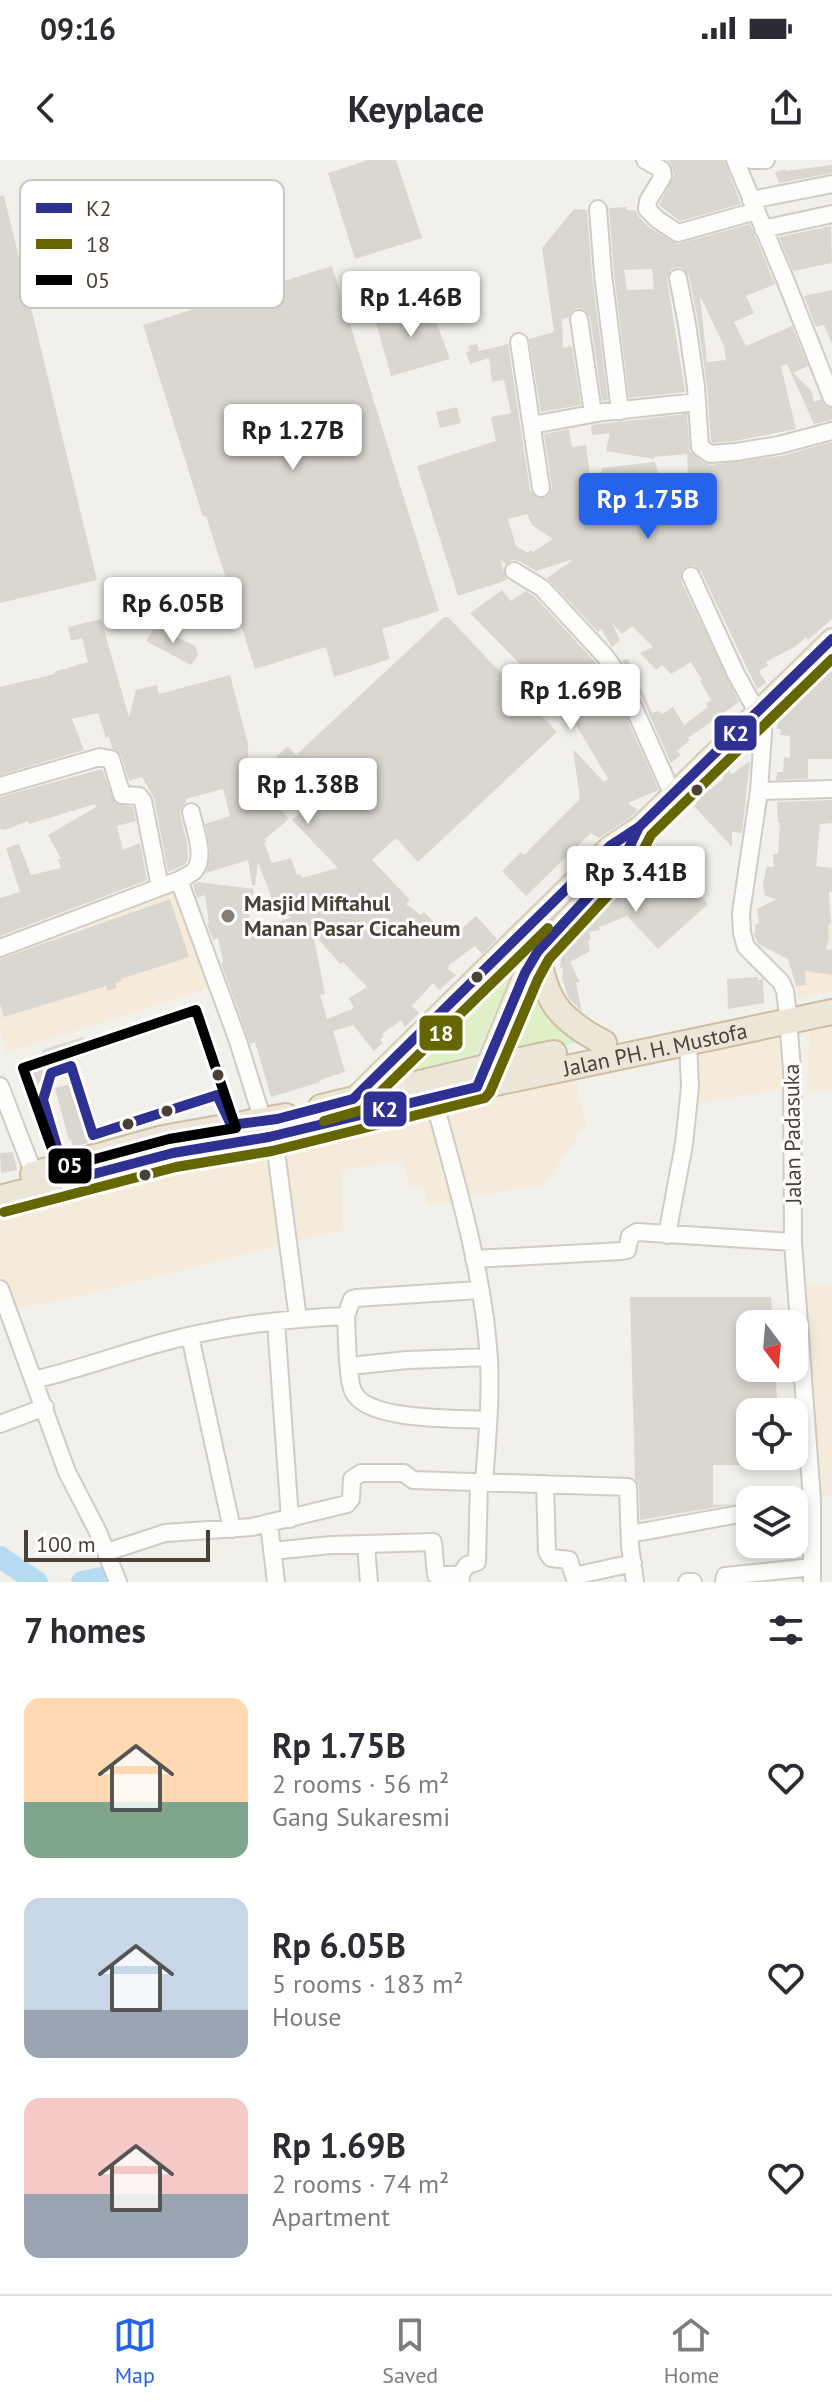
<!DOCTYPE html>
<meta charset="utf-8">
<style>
:root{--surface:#fff;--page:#f7f7f7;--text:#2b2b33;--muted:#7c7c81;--line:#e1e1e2;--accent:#2563eb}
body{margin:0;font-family:"PT Sans",sans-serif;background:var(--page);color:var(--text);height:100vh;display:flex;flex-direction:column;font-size:30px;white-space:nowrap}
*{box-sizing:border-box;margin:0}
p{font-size:26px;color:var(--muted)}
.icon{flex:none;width:44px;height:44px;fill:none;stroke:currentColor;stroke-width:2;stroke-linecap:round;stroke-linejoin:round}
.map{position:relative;height:1422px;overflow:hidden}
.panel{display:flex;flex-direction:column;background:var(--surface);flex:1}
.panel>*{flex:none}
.needle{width:52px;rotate:164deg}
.tools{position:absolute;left:736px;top:1150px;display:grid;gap:16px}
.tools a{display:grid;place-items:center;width:72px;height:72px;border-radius:16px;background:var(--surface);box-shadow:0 4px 12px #0003;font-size:40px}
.scale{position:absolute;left:24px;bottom:20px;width:186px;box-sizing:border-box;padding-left:8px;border:4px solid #494135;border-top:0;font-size:22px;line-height:28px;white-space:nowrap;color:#494135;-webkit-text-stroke:6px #fff;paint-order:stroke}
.price{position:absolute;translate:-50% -68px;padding:0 18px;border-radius:8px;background:#fff;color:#222;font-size:26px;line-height:52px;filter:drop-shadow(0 2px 4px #0008)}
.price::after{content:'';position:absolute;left:50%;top:48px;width:24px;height:18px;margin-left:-12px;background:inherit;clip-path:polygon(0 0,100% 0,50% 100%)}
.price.active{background:var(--accent);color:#fff}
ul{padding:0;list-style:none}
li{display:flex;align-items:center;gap:24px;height:200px;padding:0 24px}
li span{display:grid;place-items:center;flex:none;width:224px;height:160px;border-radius:16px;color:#555}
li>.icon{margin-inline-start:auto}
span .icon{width:96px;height:96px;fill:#fffc;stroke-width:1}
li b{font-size:34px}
h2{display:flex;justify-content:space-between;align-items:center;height:96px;padding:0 24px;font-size:34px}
.status{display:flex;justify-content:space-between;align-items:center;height:56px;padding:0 40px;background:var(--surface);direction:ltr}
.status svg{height:22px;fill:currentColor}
header{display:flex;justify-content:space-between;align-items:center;height:104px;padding:0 24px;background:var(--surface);font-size:36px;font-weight:700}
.menu{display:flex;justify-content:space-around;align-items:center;height:112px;border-top:2px solid var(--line);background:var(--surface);font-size:22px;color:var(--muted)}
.menu a{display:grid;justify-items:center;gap:4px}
.menu .active{color:var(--accent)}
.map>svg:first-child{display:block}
.commercial{fill:#f6ebdb}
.green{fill:#dfefc7}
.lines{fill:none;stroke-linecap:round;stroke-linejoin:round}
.river{stroke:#b6dcf4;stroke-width:22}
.building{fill:#dad7d1;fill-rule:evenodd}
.minor-casing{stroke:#cfccc6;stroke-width:20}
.major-casing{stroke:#d6ccb5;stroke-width:24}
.highway-casing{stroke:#cdbda2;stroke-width:28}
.minor{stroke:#fdfdfc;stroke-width:16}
.major{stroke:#f1ede4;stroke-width:20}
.highway{stroke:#ece6d9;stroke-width:24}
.bus-1-casing{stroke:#fff;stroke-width:16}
.bus-2-casing{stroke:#fff;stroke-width:16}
.bus-3-casing{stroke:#fff;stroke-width:16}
.bus-1{stroke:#2e3192;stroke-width:10}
.bus-2{stroke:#660;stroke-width:10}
.bus-3{stroke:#000;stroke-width:10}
.bus-dot{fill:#494135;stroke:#fff;stroke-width:3}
.poi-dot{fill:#847e74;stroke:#fff;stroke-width:3}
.labels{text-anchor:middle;stroke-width:6;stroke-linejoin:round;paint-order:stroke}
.poi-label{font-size:22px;font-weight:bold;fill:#494135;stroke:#fff;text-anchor:start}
.street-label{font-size:22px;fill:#494135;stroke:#fff}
.key{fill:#fff;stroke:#c8c6c2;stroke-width:2}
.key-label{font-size:22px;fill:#494135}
.line-badge{stroke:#fff;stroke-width:3}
.badge-label{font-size:22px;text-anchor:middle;font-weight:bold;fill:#fff}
</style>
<div class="status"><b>09:16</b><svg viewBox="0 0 49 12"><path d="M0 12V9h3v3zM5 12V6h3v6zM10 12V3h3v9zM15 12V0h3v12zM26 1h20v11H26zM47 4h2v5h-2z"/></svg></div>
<header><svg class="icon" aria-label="back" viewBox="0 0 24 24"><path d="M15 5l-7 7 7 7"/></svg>Keyplace<svg class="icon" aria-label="share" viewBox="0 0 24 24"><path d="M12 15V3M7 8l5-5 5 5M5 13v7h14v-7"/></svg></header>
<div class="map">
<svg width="832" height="1422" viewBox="0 0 832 1422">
<rect width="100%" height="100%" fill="#f2f0ea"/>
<path class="commercial" d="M176 728 211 827 7 893 0 871V793Z
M827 756H832V831L799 839 792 800 831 801Z
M832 861V929L807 930 810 865Z
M779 878 782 929 700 943 692 892Z
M576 919 586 965 544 1025 518 1028 430 1046 422 1027 410 1025 402 1001 341 1010 343 1070 84 1135 0 1152V1054L103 1025 314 976 397 962Z
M802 1126 832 1127V1336H818L812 1225Z"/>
<path class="green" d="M512 794 519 800 473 902 384 921Z
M534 823 587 881 506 895Z"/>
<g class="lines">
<path class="river" d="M0 1397 37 1422
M82 1422 101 1418 116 1422"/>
</g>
<path class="building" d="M368 0H396L422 78 355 99 328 13Z
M667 0H724L741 44 680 61 659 45 674 15 671 4Z
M832 5V13L779 23 775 13 785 9 786 11Z
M0 36H4L97 420 0 443Z
M626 47 627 50H636L639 57 650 68 677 84 750 64 775 124 746 136 754 153 734 162 746 186 792 166 808 206 793 213 811 230 814 242 821 239 825 246 832 249V260L814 264 787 204 781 206 796 269 735 281 713 283 711 281 707 226 698 162 689 116 681 107 671 109 667 119 685 232 629 238 614 113 609 48ZM652 109 654 129 627 130 624 110ZM700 136 724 186 726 200 707 202Z
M574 49 587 50 592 115 608 240 602 241 590 157 584 149 577 148 572 151 568 158 562 159 563 188 572 186 581 245 541 252 529 179 554 172 542 88Z
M831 66 832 103 793 111 779 77Z
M332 106 439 451 382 469 390 499 334 517 326 487 255 509 206 356 203 357 143 165Z
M832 130V184L824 165 816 167 804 136Z
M429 142 450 199 391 216 375 159Z
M477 184 479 191 508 184 530 330 538 338 548 336 552 327 544 274 569 269 572 287 586 285 594 346 602 308 655 302 662 327 688 319 687 294 654 297V299L606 291 610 273 592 275 591 265 687 254 690 292 704 303 711 305 781 296 832 282V459L808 480 806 477 796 486 766 502 768 506 759 511 766 523 757 529 701 411 693 405 683 409 681 421 739 542 688 578 690 580 677 591 681 595 671 603 630 512 622 501 628 499 652 553 659 551 662 554 673 547 684 565 708 547 706 544 711 540 700 521 702 520 691 502 671 514 662 505 656 510 640 493 653 487 632 466 622 474 612 463 620 480 612 487 601 469 598 472 547 418 574 399 536 411 519 401 513 400 506 404 500 400 507 420 458 436 417 306 496 281 491 257 511 253 504 220 492 222 489 198 470 204 466 192 470 191 468 186ZM527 354 532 365 553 379 533 392 531 390 528 393 516 386 508 359Z
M457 247 461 263 440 268 436 252Z
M502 430 511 441 526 431 535 437 596 503 587 513 600 508 609 520 615 546 620 544 659 630 628 643 638 650 631 657 599 678 591 673 526 736 502 711 521 692 524 695 580 639 573 589 604 622 608 619 575 563 576 554 586 551 580 521 552 543 525 509 470 453Z
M444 457H448L557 572 418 702 396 678 372 700 410 740 406 744 421 755 424 752 450 779 476 756 497 779 482 794 475 786 449 805 448 809 456 815 439 830 433 823 412 846 419 853 405 867 401 860 382 874 384 876 380 880 383 883 374 891 353 865 333 871 345 912 320 920V922L271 937 255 882 250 884 221 803 223 802 218 778 213 780 207 764H209L205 735 197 738 193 725 198 722 254 729 246 773 292 757 278 754 258 702 255 725H252L248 700 206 713 210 689 205 664 230 656 223 629 186 639V642L181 648 180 654 187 683 188 700 184 705 168 712 154 638 142 617 129 621 121 595 112 588 109 577 106 578 98 553 72 559 84 590 0 615V527L55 514 54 512 88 502 82 478 71 481 68 467 101 459 129 557 136 530 157 525 159 534 230 515 248 584 249 623 288 586 296 595ZM319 597 339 618 292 660 338 708 302 718 301 714 297 715 291 698 272 703 264 683 266 682 265 679 289 659 271 639ZM313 773 340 804 343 802 367 827 349 838 354 848 327 859 320 835 325 834Z
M155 466 195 486 198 495 191 505 146 481Z
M832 507V599H808V619L776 620 777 612H783L784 597 790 598V576L780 575 781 569H777L778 559 806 529Z
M750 601 742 673 732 672V687L694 646 697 644 695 641 724 618 718 612 725 604 732 614Z
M102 609 115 643 133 647 136 661 117 666 123 690 140 683 147 720 0 776V738L20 732 6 688 19 684 31 715 61 708 58 699H61L48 675 96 647 95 644 29 664 28 661 5 670 0 669V637Z
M832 640V663L820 664 816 706 832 708V732L829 731 831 763 828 764 829 780 826 789 832 790V815L805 811 806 825 796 826 788 799 758 784 754 775 756 764 759 763 757 749 777 739 765 736 763 724 767 706 774 707 773 694H778L780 663H778L777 642H774Z
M661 694 708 744 658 789 627 756 599 767 600 770 589 772 591 779 588 781 590 791 570 802 580 822 576 823 582 852 568 837 562 818 563 807 560 808 561 801 557 789 562 784 563 787 564 782 628 713 633 719Z
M170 739 189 797 121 819 122 821 115 823 117 828 108 831 106 826 4 857 0 844V799Z
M758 817V820L763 819 764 843 728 849 727 819Z
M83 877 86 887 53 899 34 931 24 926 43 890Z
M74 923 88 975H86L88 983 73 987 71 979 69 980 55 928Z
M13 992 17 1010 1 1013 0 993Z
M630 1137H771L773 1164H750V1208H775L778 1252H750V1305H713V1345L735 1344 640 1360 639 1327 635 1319Z"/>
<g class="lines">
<defs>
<path id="minor" d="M645 0 662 10 663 16 648 41 647 49 658 60 678 73 756 51
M735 0 787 124 832 238
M751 0H766
M751 40 832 24
M598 49 603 114 620 251
M763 69 832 54
M678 118 687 164 696 227 700 287 710 294 736 292 779 285 832 271
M579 159 593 253
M519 182 541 328
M532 265 603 252 697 242
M514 411 542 428 605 496 620 517 672 633
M691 416 736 514 757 552
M765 543 759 631 741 753 742 773 746 787 781 822 785 831 787 847 792 909 793 1082 812 1340V1422
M0 626 100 597 111 599 122 635 139 636 143 641 160 727
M759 631 832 629
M179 720 238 881 263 961
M0 788 179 720C184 717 192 714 195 710 206 695 194 668 191 652
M0 926 34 1014
M433 937C456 1021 484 1114 489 1200 491 1241 487 1282 484 1322
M274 976 298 1159
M667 1075 684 984 690 927 688 882
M474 1099 622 1091 627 1090 630 1076 637 1072 793 1082
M0 1129 67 1312 98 1372 118 1422
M346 1156C347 1173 347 1218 353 1231 366 1262 458 1258 488 1260
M276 1162 290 1359
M190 1176 232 1369
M350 1206 407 1200 489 1197
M34 1220C93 1206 151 1182 212 1171 256 1162 301 1158 346 1156L352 1139 356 1138 479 1130
M0 1264 45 1247
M545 1324 547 1392 551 1398 569 1400 576 1422
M794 1343 812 1340
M269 1364 276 1422
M630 1374 750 1352
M366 1386 369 1422
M272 1391 331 1385 433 1382 436 1415H460
M107 1392 165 1373 252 1367 347 1344 351 1339 352 1319 361 1313H404L413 1320 628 1327 630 1386 635 1422
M574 1416 633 1403
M461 1422 460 1415 467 1405 477 1402 479 1322
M687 1422H693
M724 1422 725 1416 812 1407"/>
<path id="major" d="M482 917 525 813 538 791 624 698 639 667
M353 939 610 686 639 667 832 479"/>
<g id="highway">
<path d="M538 791C544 841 560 860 604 883"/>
<path d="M321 947 486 907 554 893"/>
<path d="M33 1014 163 978 286 956"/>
<path id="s1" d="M0 1038 173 993 269 977 477 927 832 852"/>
</g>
</defs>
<use href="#minor" class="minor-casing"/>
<use href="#major" class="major-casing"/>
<use href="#highway" class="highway-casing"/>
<use href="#minor" class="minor"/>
<use href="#major" class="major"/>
<use href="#highway" class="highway"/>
<defs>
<path id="bus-1" d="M639 667 624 698 538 791 525 813 477 927 269 977 173 993 67 1021 43 940 51 913 71 906 93 975 217 935 231 965 277 959 353 939 610 686Z
M639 667 832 479"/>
<path id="bus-2" d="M324 961 362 950 548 768
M4 1052 176 1007 272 991 485 938 490 932 538 819 549 799 635 706 651 675 832 499"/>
<path id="bus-3" d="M196 850 236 968 169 979 69 1006 56 1000 23 908Z"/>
</defs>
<use href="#bus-1" class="bus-1-casing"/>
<use href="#bus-2" class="bus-2-casing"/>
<use href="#bus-3" class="bus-3-casing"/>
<use href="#bus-1" class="bus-1"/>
<use href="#bus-2" class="bus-2"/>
<use href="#bus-3" class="bus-3"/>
</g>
<g class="bus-dot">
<circle cx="697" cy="630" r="7"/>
<circle cx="477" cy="817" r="7"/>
<circle cx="218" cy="915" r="7"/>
<circle cx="167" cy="951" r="7"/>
<circle cx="128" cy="964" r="7"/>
<circle cx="145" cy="1015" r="7"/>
</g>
<circle class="poi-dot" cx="228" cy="756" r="8"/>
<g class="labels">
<g class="poi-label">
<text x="244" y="751">Masjid Miftahul<tspan x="244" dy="25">Manan Pasar Cicaheum</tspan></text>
</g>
<g class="street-label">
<text dy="8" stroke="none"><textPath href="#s1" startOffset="672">Jalan PH. H. Mustofa</textPath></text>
<text transform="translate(792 974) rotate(-91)" y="8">Jalan Padasuka</text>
</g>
</g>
<rect x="20" y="20" width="264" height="128" rx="12" class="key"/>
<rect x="36" y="43" width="36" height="10" fill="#2e3192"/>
<rect x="36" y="79" width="36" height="10" fill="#660"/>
<rect x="36" y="115" width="36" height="10" fill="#000"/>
<g class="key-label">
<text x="86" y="56">K2</text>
<text x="86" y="92">18</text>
<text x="86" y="128">05</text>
</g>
<g class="line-badge">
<rect x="713" y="554" width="45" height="38" rx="8" fill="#2e3192"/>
<rect x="418" y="854" width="46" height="38" rx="8" fill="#660"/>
<rect x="362" y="930" width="46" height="38" rx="8" fill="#2e3192"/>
<rect x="47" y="987" width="46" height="38" rx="8" fill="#000"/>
</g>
<g class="badge-label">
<text x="736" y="581">K2</text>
<text x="441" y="881">18</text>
<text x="385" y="957">K2</text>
<text x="70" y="1013">05</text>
</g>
</svg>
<div class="tools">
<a><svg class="needle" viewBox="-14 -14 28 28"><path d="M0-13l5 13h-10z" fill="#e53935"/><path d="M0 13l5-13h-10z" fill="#7c7c81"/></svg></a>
<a><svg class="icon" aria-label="locate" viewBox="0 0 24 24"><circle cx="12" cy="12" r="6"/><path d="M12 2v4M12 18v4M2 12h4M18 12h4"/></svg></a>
<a><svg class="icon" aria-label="layers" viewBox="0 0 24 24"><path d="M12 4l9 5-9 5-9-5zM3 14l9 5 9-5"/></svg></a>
</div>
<div class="scale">100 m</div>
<b class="price" style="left:411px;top:179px">Rp 1.46B</b>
<b class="price" style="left:293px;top:312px">Rp 1.27B</b>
<b class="price active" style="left:648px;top:381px">Rp 1.75B</b>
<b class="price" style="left:173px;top:485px">Rp 6.05B</b>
<b class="price" style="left:571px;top:572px">Rp 1.69B</b>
<b class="price" style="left:308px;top:666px">Rp 1.38B</b>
<b class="price" style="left:636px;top:754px">Rp 3.41B</b>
</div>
<section class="panel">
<h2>7 homes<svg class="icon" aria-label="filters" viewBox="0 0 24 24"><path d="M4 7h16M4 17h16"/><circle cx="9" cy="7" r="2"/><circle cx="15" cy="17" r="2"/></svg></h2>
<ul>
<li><span style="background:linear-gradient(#ffd9b3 65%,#7fa58c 0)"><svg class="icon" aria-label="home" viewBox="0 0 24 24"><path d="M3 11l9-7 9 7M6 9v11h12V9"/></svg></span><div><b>Rp 1.75B</b><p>2 rooms · 56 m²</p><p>Gang Sukaresmi</p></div><svg class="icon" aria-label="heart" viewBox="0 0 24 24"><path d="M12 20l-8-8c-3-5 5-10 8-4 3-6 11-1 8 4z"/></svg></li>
<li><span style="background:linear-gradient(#c9d6e8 70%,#9aa5b1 0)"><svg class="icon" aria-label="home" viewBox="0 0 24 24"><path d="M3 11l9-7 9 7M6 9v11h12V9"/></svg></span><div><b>Rp 6.05B</b><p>5 rooms · 183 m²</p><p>House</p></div><svg class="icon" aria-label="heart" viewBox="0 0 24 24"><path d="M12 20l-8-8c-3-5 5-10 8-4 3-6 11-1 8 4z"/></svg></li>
<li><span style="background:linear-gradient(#f6c9c9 60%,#9aa5b1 0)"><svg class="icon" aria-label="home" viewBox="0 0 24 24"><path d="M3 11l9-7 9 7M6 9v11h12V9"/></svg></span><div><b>Rp 1.69B</b><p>2 rooms · 74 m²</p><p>Apartment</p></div><svg class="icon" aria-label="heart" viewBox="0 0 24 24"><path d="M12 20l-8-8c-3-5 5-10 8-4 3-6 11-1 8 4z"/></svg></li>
</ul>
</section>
<nav class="menu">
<a class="active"><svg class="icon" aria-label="map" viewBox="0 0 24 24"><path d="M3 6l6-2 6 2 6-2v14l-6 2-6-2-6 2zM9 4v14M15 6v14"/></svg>Map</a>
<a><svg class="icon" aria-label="saved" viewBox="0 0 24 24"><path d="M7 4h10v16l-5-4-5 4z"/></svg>Saved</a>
<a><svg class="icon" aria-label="home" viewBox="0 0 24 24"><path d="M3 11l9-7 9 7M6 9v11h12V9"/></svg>Home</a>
</nav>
